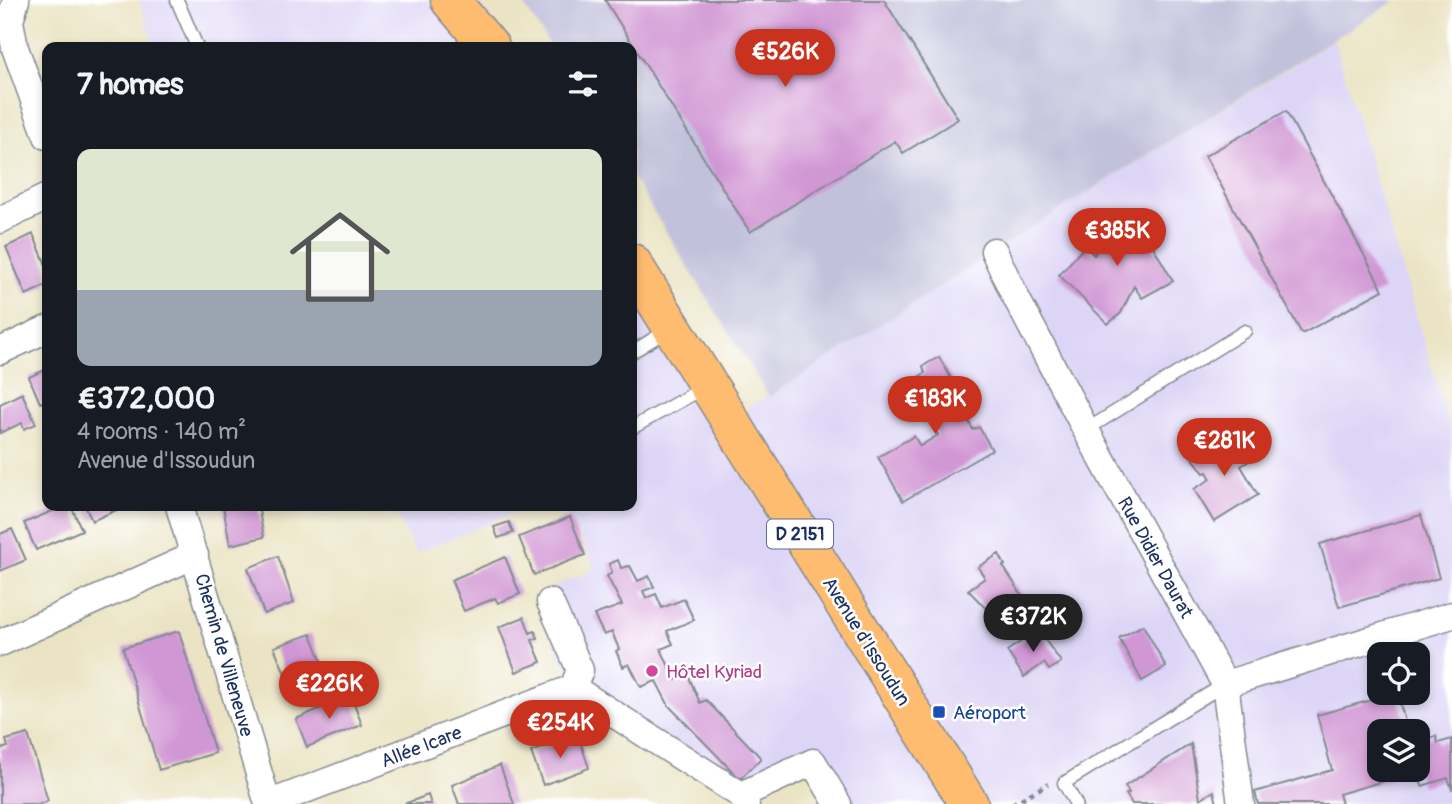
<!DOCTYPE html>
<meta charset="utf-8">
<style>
:root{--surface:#171b24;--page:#242831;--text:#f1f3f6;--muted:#9ea1a6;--line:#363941;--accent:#c8321e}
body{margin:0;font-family:Pangolin,sans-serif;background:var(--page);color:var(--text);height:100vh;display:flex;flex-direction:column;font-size:26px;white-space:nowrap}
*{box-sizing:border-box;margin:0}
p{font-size:23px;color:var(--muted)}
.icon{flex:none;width:38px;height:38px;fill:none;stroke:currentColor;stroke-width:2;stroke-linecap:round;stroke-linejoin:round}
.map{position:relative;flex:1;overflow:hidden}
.details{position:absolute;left:42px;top:42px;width:595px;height:469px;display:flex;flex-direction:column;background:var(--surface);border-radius:14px;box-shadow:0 4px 10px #0003}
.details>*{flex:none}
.fabs{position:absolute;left:1367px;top:642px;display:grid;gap:14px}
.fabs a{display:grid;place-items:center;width:63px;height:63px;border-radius:14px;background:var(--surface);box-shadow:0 4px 10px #0003;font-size:35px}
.price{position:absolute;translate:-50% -60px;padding:0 16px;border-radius:24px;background:var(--accent);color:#fff;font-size:23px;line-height:46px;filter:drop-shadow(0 2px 4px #0008)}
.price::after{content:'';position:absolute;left:50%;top:42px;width:21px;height:16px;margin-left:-10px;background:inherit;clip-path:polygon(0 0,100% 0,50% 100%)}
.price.active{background:#222;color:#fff}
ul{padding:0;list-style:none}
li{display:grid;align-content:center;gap:14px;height:371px;padding:0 35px}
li+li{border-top:2px solid var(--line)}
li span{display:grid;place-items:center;height:217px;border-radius:14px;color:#555}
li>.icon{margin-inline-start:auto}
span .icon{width:126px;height:126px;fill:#fffc;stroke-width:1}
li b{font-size:30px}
h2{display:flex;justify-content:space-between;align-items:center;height:84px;padding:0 35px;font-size:30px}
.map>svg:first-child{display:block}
.built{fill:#ddd5f6;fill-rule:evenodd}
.industrial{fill:#c2c1dc}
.building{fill:#d197d4}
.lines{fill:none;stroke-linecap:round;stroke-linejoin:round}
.lane-casing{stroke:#838a91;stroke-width:15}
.street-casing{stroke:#838a91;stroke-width:29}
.primary-casing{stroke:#838a91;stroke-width:41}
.path{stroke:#838a91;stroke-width:4.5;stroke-dasharray:5 5;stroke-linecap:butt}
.lane{stroke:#fff;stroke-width:12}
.street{stroke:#fff;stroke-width:26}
.primary{stroke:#febc70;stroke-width:38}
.hotel-dot{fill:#d1479c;stroke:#fff;stroke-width:2.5}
.transit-dot{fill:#1a4fb4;stroke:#fff;stroke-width:2.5}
.labels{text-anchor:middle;stroke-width:5;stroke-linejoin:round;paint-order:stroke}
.shield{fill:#fff;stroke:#5f6d8e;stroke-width:2}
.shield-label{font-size:18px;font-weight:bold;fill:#1b2f5e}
.street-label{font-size:19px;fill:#1b2f5e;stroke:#fff}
.hotel-label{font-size:19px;fill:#b23c85;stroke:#fff;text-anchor:start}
.transit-label{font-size:19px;fill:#164399;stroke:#fff;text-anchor:start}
</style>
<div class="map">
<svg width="1452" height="804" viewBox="0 0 1452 804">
<rect width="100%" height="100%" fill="#fff"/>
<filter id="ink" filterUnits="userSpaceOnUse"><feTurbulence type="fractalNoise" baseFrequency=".0143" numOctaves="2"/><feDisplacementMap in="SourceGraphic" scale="14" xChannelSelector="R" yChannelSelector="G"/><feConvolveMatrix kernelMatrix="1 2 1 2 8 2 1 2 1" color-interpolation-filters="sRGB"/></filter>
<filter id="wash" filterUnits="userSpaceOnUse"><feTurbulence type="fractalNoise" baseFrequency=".00686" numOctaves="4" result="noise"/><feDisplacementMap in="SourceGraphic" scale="28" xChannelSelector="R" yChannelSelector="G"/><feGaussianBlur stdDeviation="1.57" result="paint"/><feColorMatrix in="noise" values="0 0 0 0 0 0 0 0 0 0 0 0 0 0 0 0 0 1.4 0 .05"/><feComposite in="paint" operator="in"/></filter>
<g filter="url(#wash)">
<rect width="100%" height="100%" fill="#ebe4c4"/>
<path class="built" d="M139 0H477L513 47H155Z
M1334 40 1452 436V804H838L812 762 741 795 577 701 536 594 596 569 564 506H632V263L729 420 994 251ZM1379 654H1418V693H1379ZM1379 732H1418V770H1379Z
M392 506H529L416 553Z"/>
<path class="industrial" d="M521 0H1396L994 251 769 397 632 177V47H551Z"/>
<g id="blocks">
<path class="building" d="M605 0H884L958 119 903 153 895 141 750 232Z
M1286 111 1383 290 1302 334 1205 156Z
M1132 210 1173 281 1142 298 1134 286 1121 313 1108 324 1059 275 1085 246 1094 255 1096 252 1091 246 1108 234 1104 227Z
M33 234 47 267V285L26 295 6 247Z
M939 357 972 415 967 418 973 430 979 427 992 450 903 501 878 457 914 436 920 446 938 435 908 383 925 373 923 366Z
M47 369V400L40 403 29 377Z
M22 393 36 424 24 429 22 423 0 433V404Z
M1232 433 1249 461 1241 466 1258 495 1214 522 1194 489 1211 479 1207 472 1204 473 1192 457Z
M64 506H71L82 530 36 550 24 523Z
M85 506H125L92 521Z
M223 506H258L264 537 230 545Z
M1421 515 1439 578 1339 607 1320 544Z
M570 517 585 555 534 575 519 537Z
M509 522 513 533 498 538 494 527Z
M12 529 26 560 0 571V534Z
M999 554 1005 565 1003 566 1036 617 1018 629 1015 622 1006 627 998 621 968 590 985 578 978 567Z
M278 556 294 603 264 614 248 568Z
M505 557 520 594 498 603 495 598 464 611 451 580Z
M618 560 621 568 630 566 638 581 649 576 654 587 643 591 646 598 656 594 662 608 684 599 694 620 667 631 673 644 661 649 675 680 688 675 700 703 706 700 761 758 740 779 669 706 656 681 641 687 629 664 623 667 616 651 619 649 612 632 604 635 594 615 622 605 607 576 612 573 609 564Z
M524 617 530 633 535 631 538 638 532 640 541 662 516 672 499 627Z
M1143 625 1166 667 1142 681 1119 638Z
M1038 630 1061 662 1049 670 1044 663 1024 677 1007 651Z
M179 631 215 753 159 770 123 648Z
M311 634 329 680 293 693 274 647Z
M1397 693 1408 732H1379V770H1418V741L1436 736 1438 743 1452 739V790L1448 778 1422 786 1418 771 1339 794 1342 804H1258L1255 792 1332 770 1317 715Z
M351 695 362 725 307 747 296 719Z
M28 734 48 801 39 804H0V749L8 747 6 740Z
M578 735 589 768 543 785 531 752Z
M1191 744 1200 799 1214 791 1217 804H1132L1126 794 1129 793 1125 786Z
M500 765 514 804H459L452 785Z
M428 795 431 804H404Z"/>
</g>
</g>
<g filter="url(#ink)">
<use href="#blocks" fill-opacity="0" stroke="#838a91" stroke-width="2"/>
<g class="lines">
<defs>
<path id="lane" d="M177 0 197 47
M632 352 668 330
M632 428 705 387
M1086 430 1245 331
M1076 804 1064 783 1225 684"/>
<path id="street" d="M16 0 10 21 15 48 47 136
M0 220 47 197
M994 251 1012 290 1086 430 1225 684 1241 804
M0 351 47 329
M179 506 268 804
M550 602 580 670 573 688
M0 643 195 555
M1225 684 1452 615
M741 795 813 762 838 804
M268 804 573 688 741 795 746 804"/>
<path id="primary" d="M450 0 490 47
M632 263 969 804"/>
</defs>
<use href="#lane" class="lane-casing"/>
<use href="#street" class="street-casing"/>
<use href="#primary" class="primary-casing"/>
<path class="path" d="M1012 804 1048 784"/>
<use href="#lane" class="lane"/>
<use href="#street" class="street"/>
<use href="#primary" class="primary"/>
</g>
</g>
<circle class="hotel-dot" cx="652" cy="671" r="7"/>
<rect class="transit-dot" x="932" y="705" width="14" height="14" rx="3.5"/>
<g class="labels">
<rect class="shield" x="767" y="519.5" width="66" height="29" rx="5"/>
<g class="shield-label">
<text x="800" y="540">D 2151</text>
</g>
<g class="street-label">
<text transform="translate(1156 557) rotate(61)" y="7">Rue Didier Daurat</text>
<text transform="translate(867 641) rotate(58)" y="7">Avenue d'Issoudun</text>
<text transform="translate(225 655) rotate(74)" y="7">Chemin de Villeneuve</text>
<text transform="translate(421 746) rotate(-21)" y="7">Allée Icare</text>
</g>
<g class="hotel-label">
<text x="666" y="678">Hôtel Kyriad</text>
</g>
<g class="transit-label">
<text x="953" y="719">Aéroport</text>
</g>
</g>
</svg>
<div class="fabs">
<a><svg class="icon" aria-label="locate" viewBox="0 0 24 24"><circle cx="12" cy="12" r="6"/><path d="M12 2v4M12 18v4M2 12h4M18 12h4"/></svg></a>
<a><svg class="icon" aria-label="layers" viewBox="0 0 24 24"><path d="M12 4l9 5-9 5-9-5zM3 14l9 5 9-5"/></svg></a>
</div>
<b class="price" style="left:785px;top:89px">€526K</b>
<b class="price" style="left:1117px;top:268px">€385K</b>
<b class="price" style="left:935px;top:436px">€183K</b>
<b class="price" style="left:1224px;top:478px">€281K</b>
<b class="price active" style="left:1033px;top:654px">€372K</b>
<b class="price" style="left:329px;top:721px">€226K</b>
<b class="price" style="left:560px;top:760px">€254K</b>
<section class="details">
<h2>7 homes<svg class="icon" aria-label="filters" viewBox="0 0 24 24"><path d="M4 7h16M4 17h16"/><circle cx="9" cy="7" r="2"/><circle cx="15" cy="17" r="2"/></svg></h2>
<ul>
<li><span style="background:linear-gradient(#dfe7d0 65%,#9aa5b1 0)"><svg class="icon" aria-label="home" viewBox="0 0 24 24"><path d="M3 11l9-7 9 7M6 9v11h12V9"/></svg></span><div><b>€372,000</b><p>4 rooms · 140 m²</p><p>Avenue d'Issoudun</p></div></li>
</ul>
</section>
</div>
